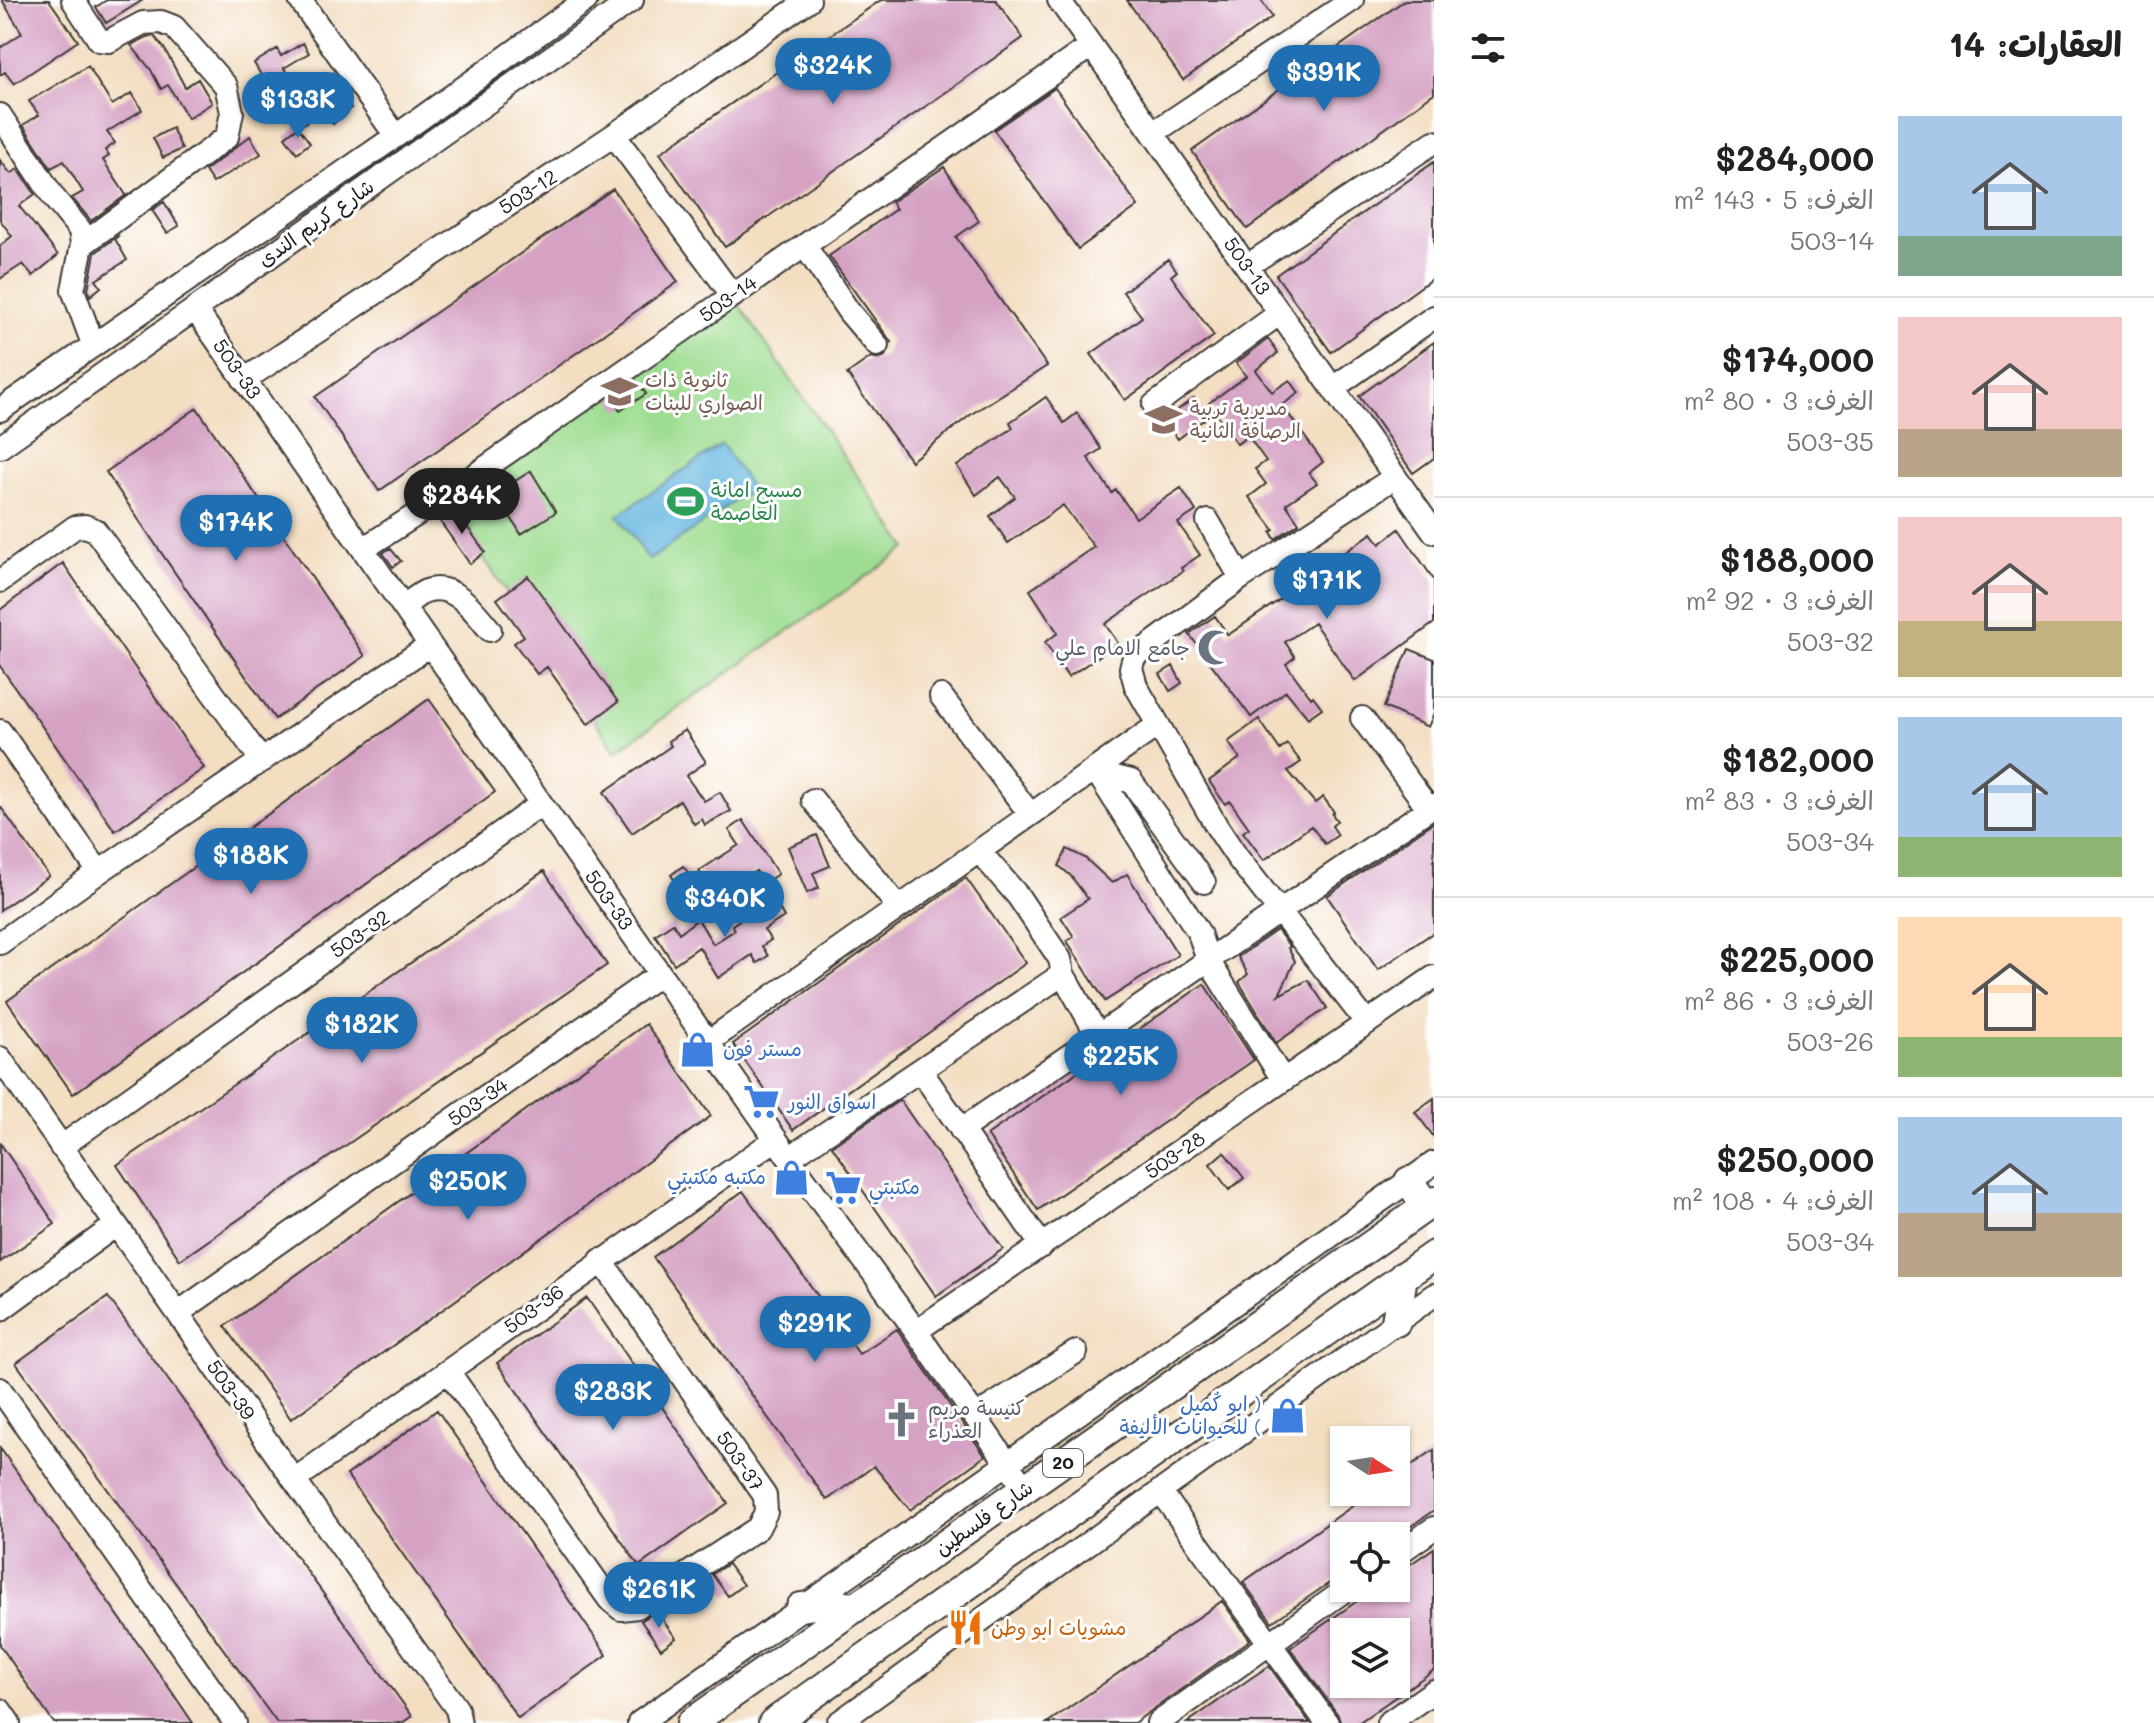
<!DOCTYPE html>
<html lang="ar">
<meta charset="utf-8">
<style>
:root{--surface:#fff;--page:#f6f6f6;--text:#222;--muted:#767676;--line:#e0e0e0;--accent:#1f6fb2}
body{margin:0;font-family:Mali,"Playpen Sans Arabic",sans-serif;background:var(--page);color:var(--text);direction:rtl;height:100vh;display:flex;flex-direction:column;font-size:30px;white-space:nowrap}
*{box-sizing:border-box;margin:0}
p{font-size:26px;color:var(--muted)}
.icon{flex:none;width:44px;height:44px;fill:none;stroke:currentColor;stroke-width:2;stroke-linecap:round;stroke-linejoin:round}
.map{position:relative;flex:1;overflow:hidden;direction:ltr}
.panel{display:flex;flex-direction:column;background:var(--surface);width:720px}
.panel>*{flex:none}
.needle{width:52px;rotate:102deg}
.buttons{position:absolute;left:1330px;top:1426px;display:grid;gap:16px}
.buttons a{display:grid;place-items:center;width:80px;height:80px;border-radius:0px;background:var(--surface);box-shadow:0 2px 6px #0004;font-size:40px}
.price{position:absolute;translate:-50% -68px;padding:0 18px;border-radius:28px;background:var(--accent);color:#fff;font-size:26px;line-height:52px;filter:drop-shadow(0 2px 4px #0008)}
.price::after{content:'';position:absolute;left:50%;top:48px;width:24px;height:18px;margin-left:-12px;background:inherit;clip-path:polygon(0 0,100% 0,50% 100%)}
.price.selected{background:#222;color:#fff}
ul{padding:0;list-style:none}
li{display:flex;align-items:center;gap:24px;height:200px;padding:0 32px}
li+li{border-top:2px solid var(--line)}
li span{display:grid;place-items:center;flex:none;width:224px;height:160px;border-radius:0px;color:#555}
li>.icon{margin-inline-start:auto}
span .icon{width:96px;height:96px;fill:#fffc;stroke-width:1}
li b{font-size:34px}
h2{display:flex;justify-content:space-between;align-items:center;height:96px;padding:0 32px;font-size:34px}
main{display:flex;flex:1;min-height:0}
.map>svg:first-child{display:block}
.green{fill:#9fdd92;stroke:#5e7c57;stroke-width:2}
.water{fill:#65b6e0;stroke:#40697e;stroke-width:2}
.building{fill:#d5a2c4;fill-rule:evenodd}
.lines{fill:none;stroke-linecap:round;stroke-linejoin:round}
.minor-casing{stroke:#3c3935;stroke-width:26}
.major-casing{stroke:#3c3935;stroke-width:32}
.minor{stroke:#fff;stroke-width:22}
.major{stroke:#fff;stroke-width:28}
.labels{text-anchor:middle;stroke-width:6;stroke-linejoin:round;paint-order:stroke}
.shield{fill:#fff;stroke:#606060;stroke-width:2}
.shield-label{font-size:18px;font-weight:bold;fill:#1c1c1c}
.street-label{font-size:20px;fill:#1c1c1c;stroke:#fff}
.education-label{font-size:20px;fill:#785e54;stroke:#fff;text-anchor:start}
.leisure-label{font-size:20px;fill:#27864d;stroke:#fff;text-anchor:start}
.worship-label{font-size:20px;fill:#5b616d;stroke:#fff;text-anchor:end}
.shop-label{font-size:20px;fill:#366cbe;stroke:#fff;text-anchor:start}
.food-label{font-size:20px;fill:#c56008;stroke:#fff;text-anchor:start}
</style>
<main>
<section class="panel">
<h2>العقارات: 14<svg class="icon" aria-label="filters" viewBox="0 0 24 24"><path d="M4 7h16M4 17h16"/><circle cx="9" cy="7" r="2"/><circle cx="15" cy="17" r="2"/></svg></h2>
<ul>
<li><span style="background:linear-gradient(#a9c7e8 75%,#7fa58c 0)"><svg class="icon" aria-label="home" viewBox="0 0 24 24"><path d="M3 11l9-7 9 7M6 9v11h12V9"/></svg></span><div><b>$284,000</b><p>الغرف: 5 · 143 m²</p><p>503-14</p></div></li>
<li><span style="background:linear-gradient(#f6c9c9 70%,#b9a48a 0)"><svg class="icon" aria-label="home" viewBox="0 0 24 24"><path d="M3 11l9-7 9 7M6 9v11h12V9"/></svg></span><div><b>$174,000</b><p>الغرف: 3 · 80 m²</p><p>503-35</p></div></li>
<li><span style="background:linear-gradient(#f6c9c9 65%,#c2b280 0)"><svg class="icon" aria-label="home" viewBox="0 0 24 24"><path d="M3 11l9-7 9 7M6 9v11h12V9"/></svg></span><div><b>$188,000</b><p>الغرف: 3 · 92 m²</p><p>503-32</p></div></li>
<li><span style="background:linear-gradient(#a9c7e8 75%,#8fb573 0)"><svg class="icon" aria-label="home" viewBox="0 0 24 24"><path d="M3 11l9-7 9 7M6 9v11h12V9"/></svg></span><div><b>$182,000</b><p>الغرف: 3 · 83 m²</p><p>503-34</p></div></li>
<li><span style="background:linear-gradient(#ffd9b3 75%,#8fb573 0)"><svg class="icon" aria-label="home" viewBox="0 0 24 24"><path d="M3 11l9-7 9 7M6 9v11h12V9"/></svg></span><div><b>$225,000</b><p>الغرف: 3 · 86 m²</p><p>503-26</p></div></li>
<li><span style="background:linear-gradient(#a9c7e8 60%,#b9a48a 0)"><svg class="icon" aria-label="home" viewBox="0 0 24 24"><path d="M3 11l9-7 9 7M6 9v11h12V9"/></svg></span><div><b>$250,000</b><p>الغرف: 4 · 108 m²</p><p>503-34</p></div></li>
</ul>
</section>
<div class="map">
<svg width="1434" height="1723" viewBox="0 0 1434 1723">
<rect width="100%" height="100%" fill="#fff"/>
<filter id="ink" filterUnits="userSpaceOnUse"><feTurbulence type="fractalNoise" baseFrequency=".0125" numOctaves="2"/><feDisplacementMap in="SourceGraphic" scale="16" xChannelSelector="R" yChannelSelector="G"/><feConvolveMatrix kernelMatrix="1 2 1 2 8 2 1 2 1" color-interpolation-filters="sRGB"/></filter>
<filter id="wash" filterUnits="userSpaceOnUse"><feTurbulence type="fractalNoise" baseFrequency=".006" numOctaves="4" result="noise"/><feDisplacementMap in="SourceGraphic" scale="32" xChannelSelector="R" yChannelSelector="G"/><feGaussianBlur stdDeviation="1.8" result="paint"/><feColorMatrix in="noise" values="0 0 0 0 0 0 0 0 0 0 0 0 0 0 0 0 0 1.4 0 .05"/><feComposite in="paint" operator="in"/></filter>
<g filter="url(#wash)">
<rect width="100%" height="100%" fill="#f3dec2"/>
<path class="green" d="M733 296 907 548 616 751 442 498Z"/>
<path class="water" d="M722 444 752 489 649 560 618 515Z"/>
<g id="blocks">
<path class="building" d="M2 0H49L78 41 14 84 5 72 0 75V48L22 33Z
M107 0H143L106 23 96 7Z
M881 0H996L1023 38 725 247 660 153Z
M1127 0H1261L1272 17 1183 80Z
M1405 0H1434V93L1247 229 1192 151Z
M154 36 164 48 185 87 198 79 212 103 188 118 168 85 161 89 151 70 131 45 147 37Z
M303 43 309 53 284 68 299 94 302 92 318 114 302 125 283 100 278 104 254 63 277 49 281 56Z
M88 66 112 105 132 93 142 110 107 132 115 143 105 150 109 156 103 160 126 195 91 221 72 198 83 192 64 161 51 168 23 125 39 115 29 101Z
M1055 88 1138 206 1078 249 994 130Z
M327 92 335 101 341 96 351 108 333 124 314 104Z
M298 127 310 143 297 153 285 137Z
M172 128 182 149 163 158 153 138Z
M250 136 261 154 213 183 205 171Z
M0 160 11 174 18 169 35 194 19 206 58 255 33 276 23 264 0 279V246L12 236 0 220Z
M1434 162V277L1331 352 1276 275Z
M944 167 979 221 956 237 1047 366 973 413 911 461 847 374 871 357 879 359 885 356 891 342 829 256 896 209 891 202Z
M613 189 678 282 379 491 315 397Z
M164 202 179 226 167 233 152 210Z
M119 235 115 239 127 260 96 280 101 287 90 296 88 289 95 253Z
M1168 259 1177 271 1171 276 1214 336 1125 400 1091 354 1142 317 1123 292Z
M1268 339 1278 353 1256 370 1272 392 1290 380 1299 393 1282 405 1323 462 1309 473 1317 483 1286 504 1299 523 1275 539 1271 532 1274 530 1249 497 1266 484 1255 469 1266 461 1248 436 1237 444 1209 403 1246 376 1236 363Z
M1434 342V458L1413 473 1359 396Z
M636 380 646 394 620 411 611 398Z
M1046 397 1064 423 1077 413 1101 449 1088 458 1112 493 1116 490 1136 518 1181 488 1196 511 1178 523 1200 555 1181 568 1183 571 1105 624 1118 643 1068 677 1045 642 1058 633 1030 590 1094 547 1063 505 1008 543 990 516 1015 497 1000 477 976 495 957 466 1013 428 1010 422Z
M1194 398 1207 417 1178 439 1164 420Z
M197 408 365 656 275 719 106 472Z
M531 471 556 512 521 534 496 493Z
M454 508 485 552 470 564 439 520Z
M1399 529 1434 580V623L1355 681 1314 623 1285 642 1295 657 1286 664 1311 698 1313 696 1322 708 1308 718 1286 691 1251 717 1189 634 1215 616 1228 635 1291 592 1283 581 1316 557 1324 567 1372 533 1380 544Z
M390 548 401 561 393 567 383 553Z
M63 563 204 768 115 831 0 666V610Z
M528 576 618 702 588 724 547 667 537 674 514 643 524 636 497 599Z
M1409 649 1434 659V713L1428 727 1384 707Z
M1173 666 1182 683 1170 691 1160 674Z
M429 699 495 792 73 1094 7 1001Z
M1259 719 1280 750 1287 744 1301 762 1288 771 1315 803 1323 797 1334 812 1332 814 1337 821 1332 826 1338 835 1325 844 1311 826 1264 860 1243 832 1249 828 1230 801 1225 804 1209 781 1240 758 1228 742Z
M685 730 706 762 686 776 704 801 720 792 731 811 705 825 702 819 694 824 680 800 632 833 604 792 671 746 668 741Z
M0 806 49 876 0 910Z
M743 820 778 874 764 883 756 871 717 898 699 871 739 845 729 830Z
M1434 822V932L1378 970 1327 896Z
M817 835 830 866 813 873 819 888 807 893 788 847Z
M1067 849 1085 858 1112 883 1127 874 1178 955 1105 1001 1067 941 1074 937 1061 917 1088 899 1070 875 1059 866Z
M683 866 693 879 681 889 671 875Z
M544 871 607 965 180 1260 117 1165Z
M966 878 1026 963 793 1130 733 1044Z
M771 895 784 917 764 930 771 940 762 946 768 956 757 963 752 955 718 978 699 947 674 964 655 935 673 923 679 933 698 919 713 944 735 930 732 925 761 906 758 902Z
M1277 930 1290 947 1288 948 1295 961 1279 995 1308 980 1327 1008 1276 1043 1239 982 1248 974 1238 957Z
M1204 984 1254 1060 1038 1210 987 1135Z
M646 1024 711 1116 291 1419 225 1326Z
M1434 1098V1137L1415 1112Z
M900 1100 1003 1249 936 1296 832 1146Z
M0 1143 55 1224 0 1262Z
M1224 1152 1244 1178 1229 1190 1210 1164Z
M743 1191 859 1354 897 1329 985 1456 910 1510 874 1466 827 1500 653 1257Z
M108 1297 412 1716 402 1723H277L16 1363Z
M587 1298 728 1503 639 1566 497 1363Z
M437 1410 607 1655 518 1718 347 1475Z
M0 1448 172 1692 193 1723H54L48 1715 0 1645Z
M1434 1450V1510L1397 1536H1344V1573L1272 1622 1243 1582 1373 1492H1396V1476Z
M1434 1548V1670L1358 1723H1341L1338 1715 1290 1648 1376 1588H1396V1574ZM1344 1632H1396V1684H1344Z
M728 1564 743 1585 728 1596 712 1574Z
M1222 1601 1250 1640 1134 1723H1047Z
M656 1611 676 1638 661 1649 641 1621Z
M1269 1666 1310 1723H1187L1251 1678Z"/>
</g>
</g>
<g filter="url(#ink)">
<use href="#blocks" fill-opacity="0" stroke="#3c3935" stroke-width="2"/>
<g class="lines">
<defs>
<path id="minor" d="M73 0 99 40 109 41 143 23 161 22 174 27 226 86 232 112 227 137 82 245
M300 0 396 136
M1059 0 1434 532
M0 115 54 198 80 230 82 245 73 290 93 344
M1153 133 1352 0
M614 135 733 296
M805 246 849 312 877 345
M1247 266 1434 142
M195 309 789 1158 916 1331 1025 1489
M244 380 614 135 809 0
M1333 388 1434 317
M1154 405 1280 313
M0 410 396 136 586 0
M0 447 632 0
M1208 521 1241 578
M363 549 442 498 1091 46
M0 581 75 527 85 526 95 530 262 761
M404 606C411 601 419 594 426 591 454 581 475 612 490 630
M941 696 1030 814
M1362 718 1429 809
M0 731 99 872
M1095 769 1199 933 1208 960 1283 1080
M1104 782 1115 777 1131 781 1204 882
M813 800 898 907
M979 851 1018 896 1060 959 1063 974 1098 1036
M0 943 99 872 430 645
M1367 1023 1237 857 1217 827 1136 686 1131 668 1134 657 1241 578 1395 477
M708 1042 1158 725
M0 1058 294 1480 457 1709 460 1723
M921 1071 1042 1246
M961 1130 1434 805
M61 1147 541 804
M789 1158 1063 974
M0 1310 116 1225
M178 1313 660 974
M916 1331 1434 977
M448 1371 609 1599 621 1609 637 1607 758 1528 766 1512 765 1496 601 1260
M0 1389 235 1723
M976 1416 1076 1352
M294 1480 776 1139
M1160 1491 1327 1723
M1396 1555 1434 1528
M0 1710 9 1723
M639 1723 1434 1163
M838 1723 1434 1295
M1158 1723 1348 1588
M1388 1723 1434 1691"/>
<path id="major" d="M1409 1181 1427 1207
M1396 1322 1403 1276
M801 1607 822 1604 856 1607
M691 1723 1434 1201
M773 1723 1434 1255"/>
</defs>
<use href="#minor" class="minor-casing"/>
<use href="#major" class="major-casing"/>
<use href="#minor" class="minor"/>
<use href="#major" class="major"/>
</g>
</g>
<defs>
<symbol id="school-bare" viewBox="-9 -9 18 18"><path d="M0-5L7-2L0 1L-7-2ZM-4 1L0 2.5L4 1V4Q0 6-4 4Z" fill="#8d6e63" stroke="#fff" stroke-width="2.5" paint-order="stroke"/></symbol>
<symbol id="stadium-bare" viewBox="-9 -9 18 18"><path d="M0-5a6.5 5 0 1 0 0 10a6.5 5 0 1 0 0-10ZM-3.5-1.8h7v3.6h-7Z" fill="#2e9e5b" stroke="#fff" stroke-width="2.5" paint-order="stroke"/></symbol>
<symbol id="mosque-bare" viewBox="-9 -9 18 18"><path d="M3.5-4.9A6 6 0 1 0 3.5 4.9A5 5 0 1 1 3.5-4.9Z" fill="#6b7280" stroke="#fff" stroke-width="2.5" paint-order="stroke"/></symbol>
<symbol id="shop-bare" viewBox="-9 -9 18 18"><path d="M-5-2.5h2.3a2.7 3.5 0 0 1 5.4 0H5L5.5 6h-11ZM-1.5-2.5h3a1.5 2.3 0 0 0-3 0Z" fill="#3f7fe0" stroke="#fff" stroke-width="2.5" paint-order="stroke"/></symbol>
<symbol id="supermarket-bare" viewBox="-9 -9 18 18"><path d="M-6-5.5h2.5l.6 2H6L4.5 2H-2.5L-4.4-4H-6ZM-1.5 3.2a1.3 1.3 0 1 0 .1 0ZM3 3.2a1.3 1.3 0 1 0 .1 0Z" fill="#3f7fe0" stroke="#fff" stroke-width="2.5" paint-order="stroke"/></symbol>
<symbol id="church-bare" viewBox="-9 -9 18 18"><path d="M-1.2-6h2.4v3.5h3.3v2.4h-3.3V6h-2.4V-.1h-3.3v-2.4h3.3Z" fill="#6b7280" stroke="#fff" stroke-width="2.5" paint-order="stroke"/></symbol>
<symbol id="restaurant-bare" viewBox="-9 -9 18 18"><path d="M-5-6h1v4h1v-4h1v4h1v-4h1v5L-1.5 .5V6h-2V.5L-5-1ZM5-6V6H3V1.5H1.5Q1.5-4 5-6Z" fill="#e8710a" stroke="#fff" stroke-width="2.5" paint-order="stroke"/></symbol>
</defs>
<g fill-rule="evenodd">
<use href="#school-bare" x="594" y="366" width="51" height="51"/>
<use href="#school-bare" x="1138" y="394" width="51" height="51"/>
<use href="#stadium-bare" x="660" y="476" width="51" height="51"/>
<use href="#mosque-bare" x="1190" y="622" width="51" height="51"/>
<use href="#shop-bare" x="672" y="1024" width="51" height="51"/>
<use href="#supermarket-bare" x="736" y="1076" width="51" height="51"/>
<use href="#shop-bare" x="766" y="1152" width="51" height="51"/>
<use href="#supermarket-bare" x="818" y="1162" width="51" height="51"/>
<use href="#shop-bare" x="1262" y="1390" width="51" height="51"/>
<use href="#church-bare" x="876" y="1394" width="51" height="51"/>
<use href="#restaurant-bare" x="940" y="1602" width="51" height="51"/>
</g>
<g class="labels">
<rect class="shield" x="1043" y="1449" width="40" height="28" rx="6"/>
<g class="shield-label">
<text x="1063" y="1469">20</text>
</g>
<g class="street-label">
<text transform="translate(528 192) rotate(-33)" y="7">503-12</text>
<text transform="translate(316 223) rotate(-35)" y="7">شارع كريم الندى</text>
<text transform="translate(1247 266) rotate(55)" y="7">503-13</text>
<text transform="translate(728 299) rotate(-35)" y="7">503-14</text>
<text transform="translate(237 369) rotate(55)" y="7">503-33</text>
<text transform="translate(609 900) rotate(55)" y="7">503-33</text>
<text transform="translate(360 934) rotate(-35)" y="7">503-32</text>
<text transform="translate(478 1102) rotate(-35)" y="7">503-34</text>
<text transform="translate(1175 1155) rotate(-34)" y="7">503-28</text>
<text transform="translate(534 1309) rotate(-36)" y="7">503-36</text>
<text transform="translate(231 1390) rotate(55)" y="7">503-39</text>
<text transform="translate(740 1461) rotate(56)" y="7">503-37</text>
<text transform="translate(984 1518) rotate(-35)" y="7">شارع فلسطين</text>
</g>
<g class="education-label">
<text x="645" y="387">ثانوية ذات<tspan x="645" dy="23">الصواري للبنات</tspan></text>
<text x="1190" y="415">مديرية تربية<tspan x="1190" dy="23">الرصافة الثانية</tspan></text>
</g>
<g class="leisure-label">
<text x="711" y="497">مسبح امانة<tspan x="711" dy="23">العاصمة</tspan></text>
</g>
<g class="worship-label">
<text x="1190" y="655">جامع الامام علي</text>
<text x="928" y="1415" text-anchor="start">كنيسة مريم<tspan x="928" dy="23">العذراء</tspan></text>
</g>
<g class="shop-label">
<text x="723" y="1056">مستر فون</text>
<text x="788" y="1109">اسواق النور</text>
<text x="766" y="1184" text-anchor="end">مكتبه مكتبتي</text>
<text x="869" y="1194">مكتبتي</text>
<text x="1261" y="1411" text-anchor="end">ابو كُميل )<tspan x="1261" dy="23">للحيوانات الأليفة (</tspan></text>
</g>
<g class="food-label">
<text x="991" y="1635">مشويات ابو وطن</text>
</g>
</g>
</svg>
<div class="buttons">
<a><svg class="needle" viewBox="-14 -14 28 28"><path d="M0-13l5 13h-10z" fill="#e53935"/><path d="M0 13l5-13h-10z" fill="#767676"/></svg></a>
<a><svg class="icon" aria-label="locate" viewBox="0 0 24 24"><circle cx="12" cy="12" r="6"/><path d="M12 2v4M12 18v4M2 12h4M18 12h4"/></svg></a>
<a><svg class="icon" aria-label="layers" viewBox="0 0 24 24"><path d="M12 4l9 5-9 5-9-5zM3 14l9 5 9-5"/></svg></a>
</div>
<b class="price" style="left:833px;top:106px">$324K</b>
<b class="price" style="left:1324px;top:113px">$391K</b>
<b class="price" style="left:298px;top:140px">$133K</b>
<b class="price selected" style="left:462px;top:536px">$284K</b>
<b class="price" style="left:236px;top:563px">$174K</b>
<b class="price" style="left:1327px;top:621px">$171K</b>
<b class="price" style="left:251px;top:896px">$188K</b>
<b class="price" style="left:725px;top:939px">$340K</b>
<b class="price" style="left:362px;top:1065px">$182K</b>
<b class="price" style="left:1121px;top:1097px">$225K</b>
<b class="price" style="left:468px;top:1222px">$250K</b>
<b class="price" style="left:815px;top:1364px">$291K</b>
<b class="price" style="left:613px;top:1432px">$283K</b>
<b class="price" style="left:659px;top:1630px">$261K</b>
</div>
</main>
